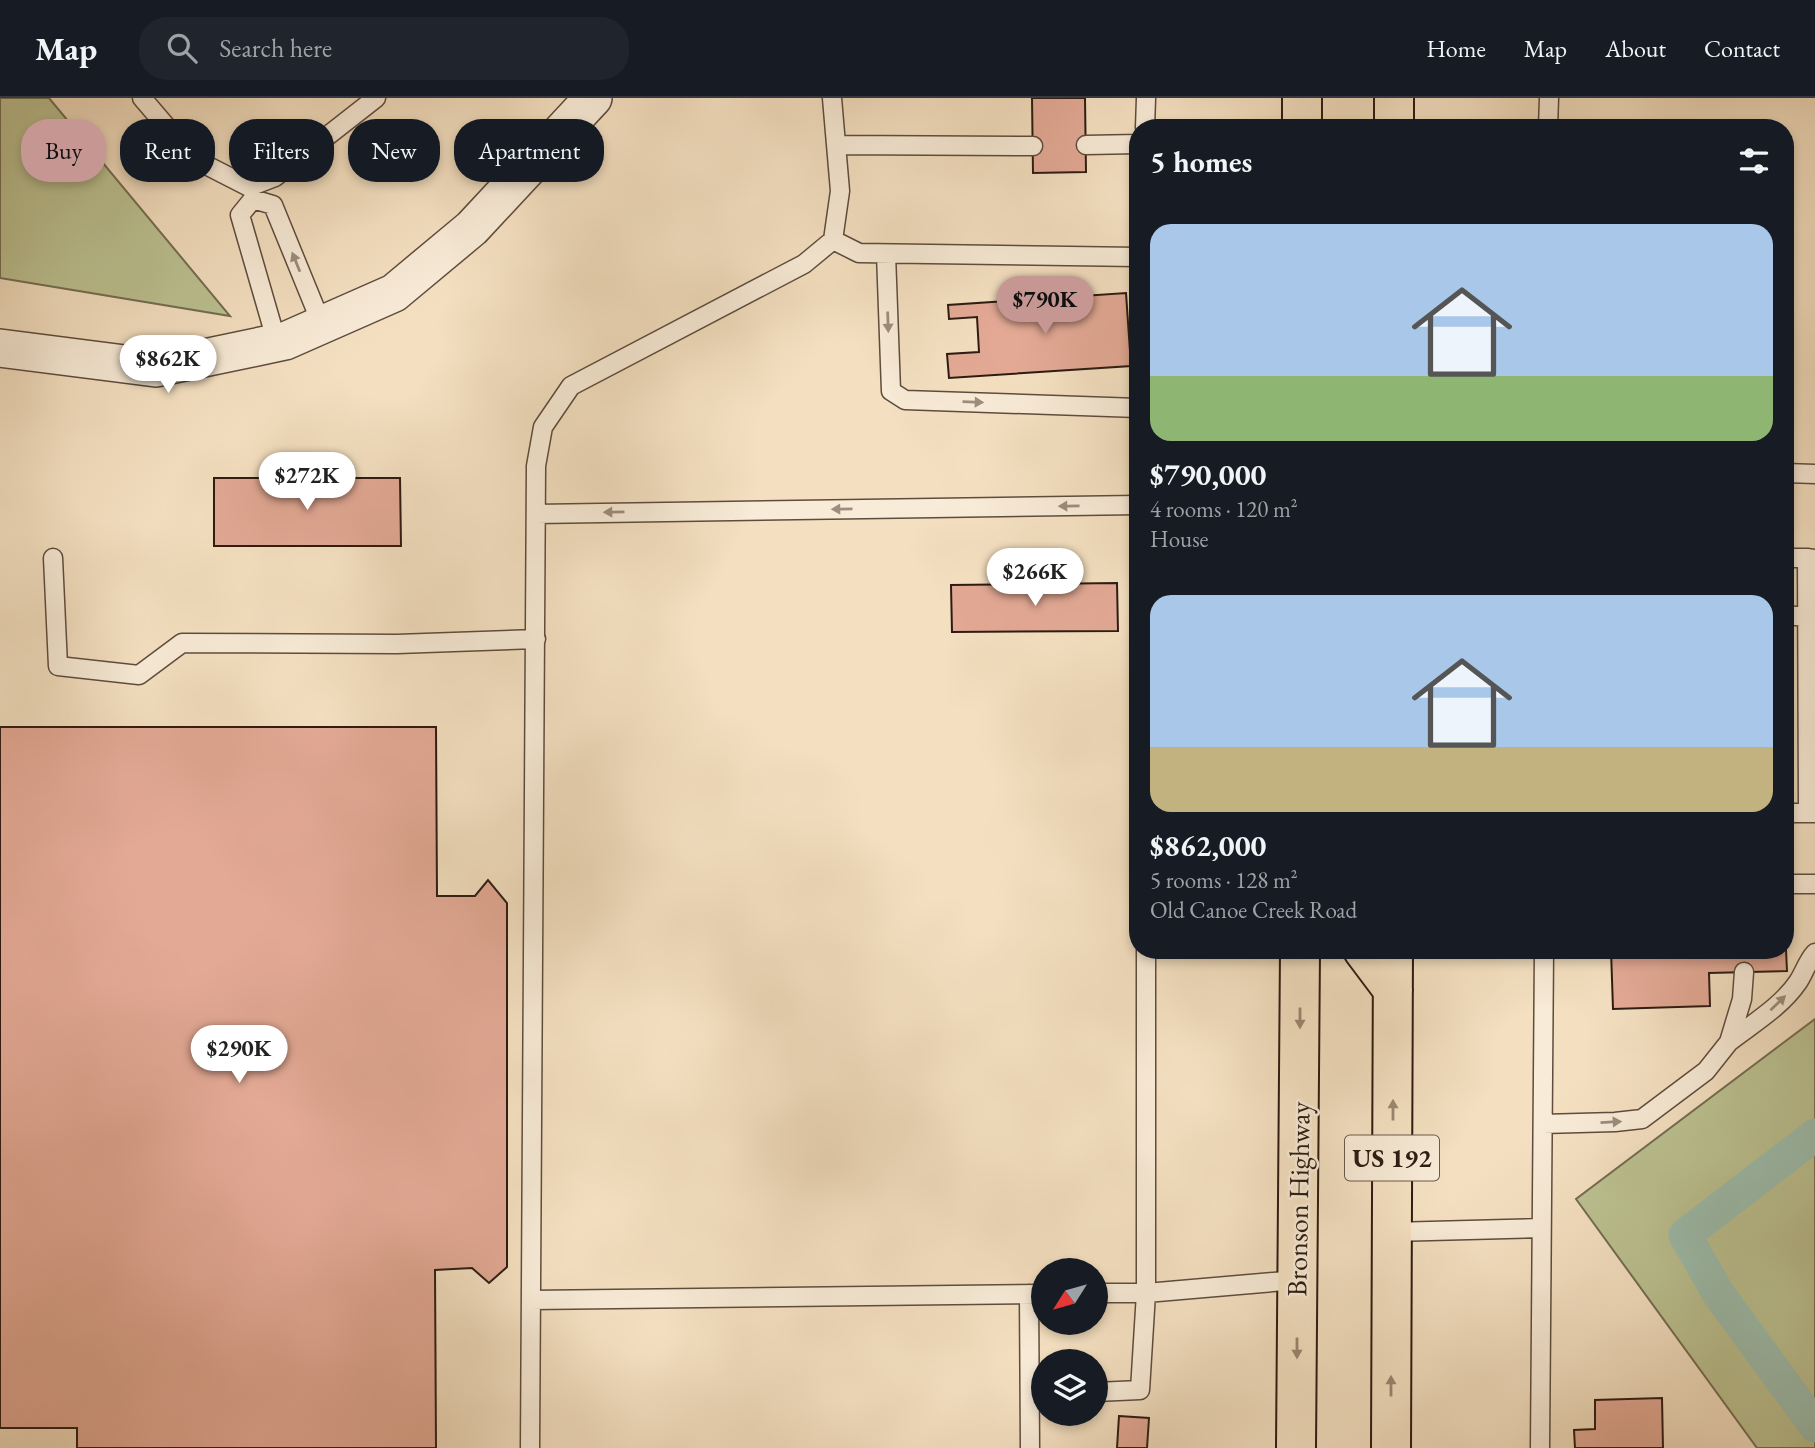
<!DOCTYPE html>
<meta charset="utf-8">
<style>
:root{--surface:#171b24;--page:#20242c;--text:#f1f3f6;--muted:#9ea1a6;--line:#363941;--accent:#c59692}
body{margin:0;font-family:"EB Garamond",serif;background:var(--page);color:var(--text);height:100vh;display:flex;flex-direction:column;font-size:26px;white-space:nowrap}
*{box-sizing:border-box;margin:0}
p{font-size:23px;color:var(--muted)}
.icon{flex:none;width:38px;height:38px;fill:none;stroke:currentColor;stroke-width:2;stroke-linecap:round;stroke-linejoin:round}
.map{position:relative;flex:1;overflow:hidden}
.details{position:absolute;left:1129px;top:21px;width:665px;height:840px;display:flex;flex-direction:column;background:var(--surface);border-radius:28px;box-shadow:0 4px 10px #0003}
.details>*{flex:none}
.top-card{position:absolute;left:21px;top:21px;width:665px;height:63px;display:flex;gap:14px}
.needle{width:46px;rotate:233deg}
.controls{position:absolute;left:1031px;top:1160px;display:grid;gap:14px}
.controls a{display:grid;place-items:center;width:77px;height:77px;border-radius:50%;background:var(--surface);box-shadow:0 4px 10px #0003;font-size:35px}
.price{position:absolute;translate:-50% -60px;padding:0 16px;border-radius:24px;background:#fff;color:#222;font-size:23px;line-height:46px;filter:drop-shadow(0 2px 4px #0008)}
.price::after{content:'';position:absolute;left:50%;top:42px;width:21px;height:16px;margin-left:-10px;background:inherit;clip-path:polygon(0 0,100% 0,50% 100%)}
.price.current{background:var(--accent);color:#111}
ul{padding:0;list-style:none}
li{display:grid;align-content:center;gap:14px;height:371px;padding:0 21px}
li span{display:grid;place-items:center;height:217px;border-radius:21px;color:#555}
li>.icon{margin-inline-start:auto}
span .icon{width:126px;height:126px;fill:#fffc;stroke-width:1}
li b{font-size:30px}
h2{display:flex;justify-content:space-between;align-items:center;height:84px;padding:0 21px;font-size:30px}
.chip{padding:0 24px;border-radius:28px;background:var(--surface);box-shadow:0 4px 10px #0003;font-size:24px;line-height:63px}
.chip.current{background:var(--accent);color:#111}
header{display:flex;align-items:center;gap:42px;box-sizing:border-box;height:98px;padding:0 35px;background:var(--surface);border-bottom:2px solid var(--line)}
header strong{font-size:33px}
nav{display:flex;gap:38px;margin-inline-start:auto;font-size:24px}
.search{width:490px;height:63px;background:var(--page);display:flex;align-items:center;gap:18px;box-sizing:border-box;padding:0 24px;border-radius:28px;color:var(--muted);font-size:26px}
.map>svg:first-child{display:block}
.green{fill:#bcc292;stroke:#746e52;stroke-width:2}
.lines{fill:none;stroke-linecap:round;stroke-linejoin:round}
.canal{stroke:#9dbead;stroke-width:33}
.building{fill:#e3a995;stroke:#2c1b12;stroke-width:2}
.lane-casing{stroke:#5e4c3e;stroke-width:21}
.street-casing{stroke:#5e4c3e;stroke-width:40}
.highway-casing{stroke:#2c1b12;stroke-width:42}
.lane{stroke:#f8ebd7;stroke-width:18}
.street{stroke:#f8ebd7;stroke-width:37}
.highway{stroke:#f4e0c1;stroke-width:38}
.oneway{fill:#9c8d7e}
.oneway2{fill:#9a8772}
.labels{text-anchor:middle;stroke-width:5;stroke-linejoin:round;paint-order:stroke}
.shield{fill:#f8ebd7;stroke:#69594d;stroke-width:2}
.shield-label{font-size:26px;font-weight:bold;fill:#2c1b12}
.street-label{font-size:28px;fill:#2c1b12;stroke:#f8ebd7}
</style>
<header>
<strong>Map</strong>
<div class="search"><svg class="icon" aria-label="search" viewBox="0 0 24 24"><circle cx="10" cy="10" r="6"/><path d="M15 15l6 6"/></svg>Search here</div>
<nav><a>Home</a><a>Map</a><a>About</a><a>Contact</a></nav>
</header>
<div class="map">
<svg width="1815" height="1350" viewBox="0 0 1815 1350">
<rect width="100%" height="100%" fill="#f4e0c1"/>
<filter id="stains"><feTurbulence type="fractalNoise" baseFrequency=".00286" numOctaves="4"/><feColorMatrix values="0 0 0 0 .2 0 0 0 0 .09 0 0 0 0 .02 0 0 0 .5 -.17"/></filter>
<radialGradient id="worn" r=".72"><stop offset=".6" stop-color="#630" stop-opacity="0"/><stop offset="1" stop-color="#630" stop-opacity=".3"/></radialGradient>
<path class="green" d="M0 0H49L230 218 0 180Z
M1815 921V1350H1757L1576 1101Z"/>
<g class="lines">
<path class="canal" d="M1815 1037 1685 1137 1718 1195 1815 1328"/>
</g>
<path class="building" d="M1032 0H1085L1086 74 1033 75Z
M1126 195 1131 268 949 280 947 256 979 254 977 219 949 221 948 207Z
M214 380H400L401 448H214Z
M1117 485 1118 533 952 534 951 487Z
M0 629H436L437 798H475L488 782 507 805V1169L489 1185 472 1170 435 1172 436 1350H77V1330H0Z
M1785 830 1787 873 1709 875 1710 908 1613 911 1611 852H1785Z
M1662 1300 1663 1350H1575L1574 1332 1595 1331V1302Z
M1119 1318 1149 1320 1147 1350H1117Z"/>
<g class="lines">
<defs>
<path id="lane" d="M142 0 166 28 206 67 249 89 275 79 376 0
M1145 30 1146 0
M1548 30 1549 0
M836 47 1033 48
M1086 47 1138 46
M833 142 859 155 1138 159
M886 156 891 293 905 302 1138 310
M277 245 240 117 253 101 273 107 322 227
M1785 375 1815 376
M536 416 1138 407
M53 460 58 568 139 577 182 545 397 546 536 541
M1785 460H1807
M1785 517 1807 519
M1785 715H1815
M1808 715 1807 460 1815 461
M1785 786H1815
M1729 944C1752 926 1781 909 1798 884 1804 875 1807 864 1815 855
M1543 1026 1615 1024 1642 1021 1706 973 1729 944 1742 901 1744 874
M1392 1134 1541 1130
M1096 1195H1146L1297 1182
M1029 1196 1030 1350
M531 1202 1043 1196
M1096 1294 1140 1292 1146 1195V852
M530 1350 536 368 543 329 571 288 804 166 833 142 840 93 832 0
M1540 1350 1544 852"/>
<path id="street" d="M0 250 156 270 285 243 394 195 472 130 593 0"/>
<path id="highway" d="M1302 0V30
M1394 30V0
M1363 852 1393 892
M1296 1350 1300 852
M1391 1350 1393 852"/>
</defs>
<use href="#lane" class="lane-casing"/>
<use href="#street" class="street-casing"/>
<use href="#highway" class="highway-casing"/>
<use href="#lane" class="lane"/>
<use href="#street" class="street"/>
<use href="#highway" class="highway"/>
</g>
<defs><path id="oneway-solid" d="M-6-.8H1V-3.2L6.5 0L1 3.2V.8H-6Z" transform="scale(1.75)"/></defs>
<g class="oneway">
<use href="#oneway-solid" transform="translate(296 164) rotate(-112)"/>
<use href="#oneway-solid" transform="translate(888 224) rotate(88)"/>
<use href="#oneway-solid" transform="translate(973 304) rotate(2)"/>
<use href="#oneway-solid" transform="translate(1069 408) rotate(179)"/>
<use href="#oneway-solid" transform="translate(842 411) rotate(179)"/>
<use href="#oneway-solid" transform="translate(614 414) rotate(179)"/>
<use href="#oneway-solid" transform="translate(1778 905) rotate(-44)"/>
<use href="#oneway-solid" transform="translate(1611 1024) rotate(-3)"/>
</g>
<g class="oneway2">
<use href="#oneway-solid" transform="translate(1300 920) rotate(90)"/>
<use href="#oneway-solid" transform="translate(1393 1012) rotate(-90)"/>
<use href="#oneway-solid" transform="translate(1297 1250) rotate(90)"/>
<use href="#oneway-solid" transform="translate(1391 1288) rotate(-90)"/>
</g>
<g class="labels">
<rect class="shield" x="1345" y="1037.5" width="94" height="45" rx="5"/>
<g class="shield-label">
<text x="1392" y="1069">US 192</text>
</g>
<g class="street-label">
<text transform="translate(1298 1101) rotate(-89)" y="10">Bronson Highway</text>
</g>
</g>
<rect width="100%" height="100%" filter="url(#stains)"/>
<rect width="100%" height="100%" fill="url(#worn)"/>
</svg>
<div class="controls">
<a><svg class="needle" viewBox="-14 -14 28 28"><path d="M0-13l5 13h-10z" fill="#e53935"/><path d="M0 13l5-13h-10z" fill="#9ea1a6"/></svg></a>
<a><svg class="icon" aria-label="layers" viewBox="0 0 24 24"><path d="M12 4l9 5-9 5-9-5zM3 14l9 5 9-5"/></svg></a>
</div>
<b class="price current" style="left:1045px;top:238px">$790K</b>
<b class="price" style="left:168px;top:297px">$862K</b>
<b class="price" style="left:307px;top:414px">$272K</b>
<b class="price" style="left:1035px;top:510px">$266K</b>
<b class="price" style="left:239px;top:987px">$290K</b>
<div class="top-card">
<a class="chip current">Buy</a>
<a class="chip">Rent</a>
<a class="chip">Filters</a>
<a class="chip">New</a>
<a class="chip">Apartment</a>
</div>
<section class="details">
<h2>5 homes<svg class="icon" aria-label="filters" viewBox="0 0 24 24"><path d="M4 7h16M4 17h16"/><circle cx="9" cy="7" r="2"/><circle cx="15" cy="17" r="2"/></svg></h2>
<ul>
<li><span style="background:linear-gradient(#a9c7e8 70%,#8fb573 0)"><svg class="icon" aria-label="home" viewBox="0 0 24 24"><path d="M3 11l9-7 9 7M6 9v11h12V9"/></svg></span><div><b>$790,000</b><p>4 rooms · 120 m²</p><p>House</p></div></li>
<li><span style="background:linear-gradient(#a9c7e8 70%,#c2b280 0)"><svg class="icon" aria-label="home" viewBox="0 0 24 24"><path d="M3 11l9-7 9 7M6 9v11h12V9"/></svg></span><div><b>$862,000</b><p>5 rooms · 128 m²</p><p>Old Canoe Creek Road</p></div></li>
</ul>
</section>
</div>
